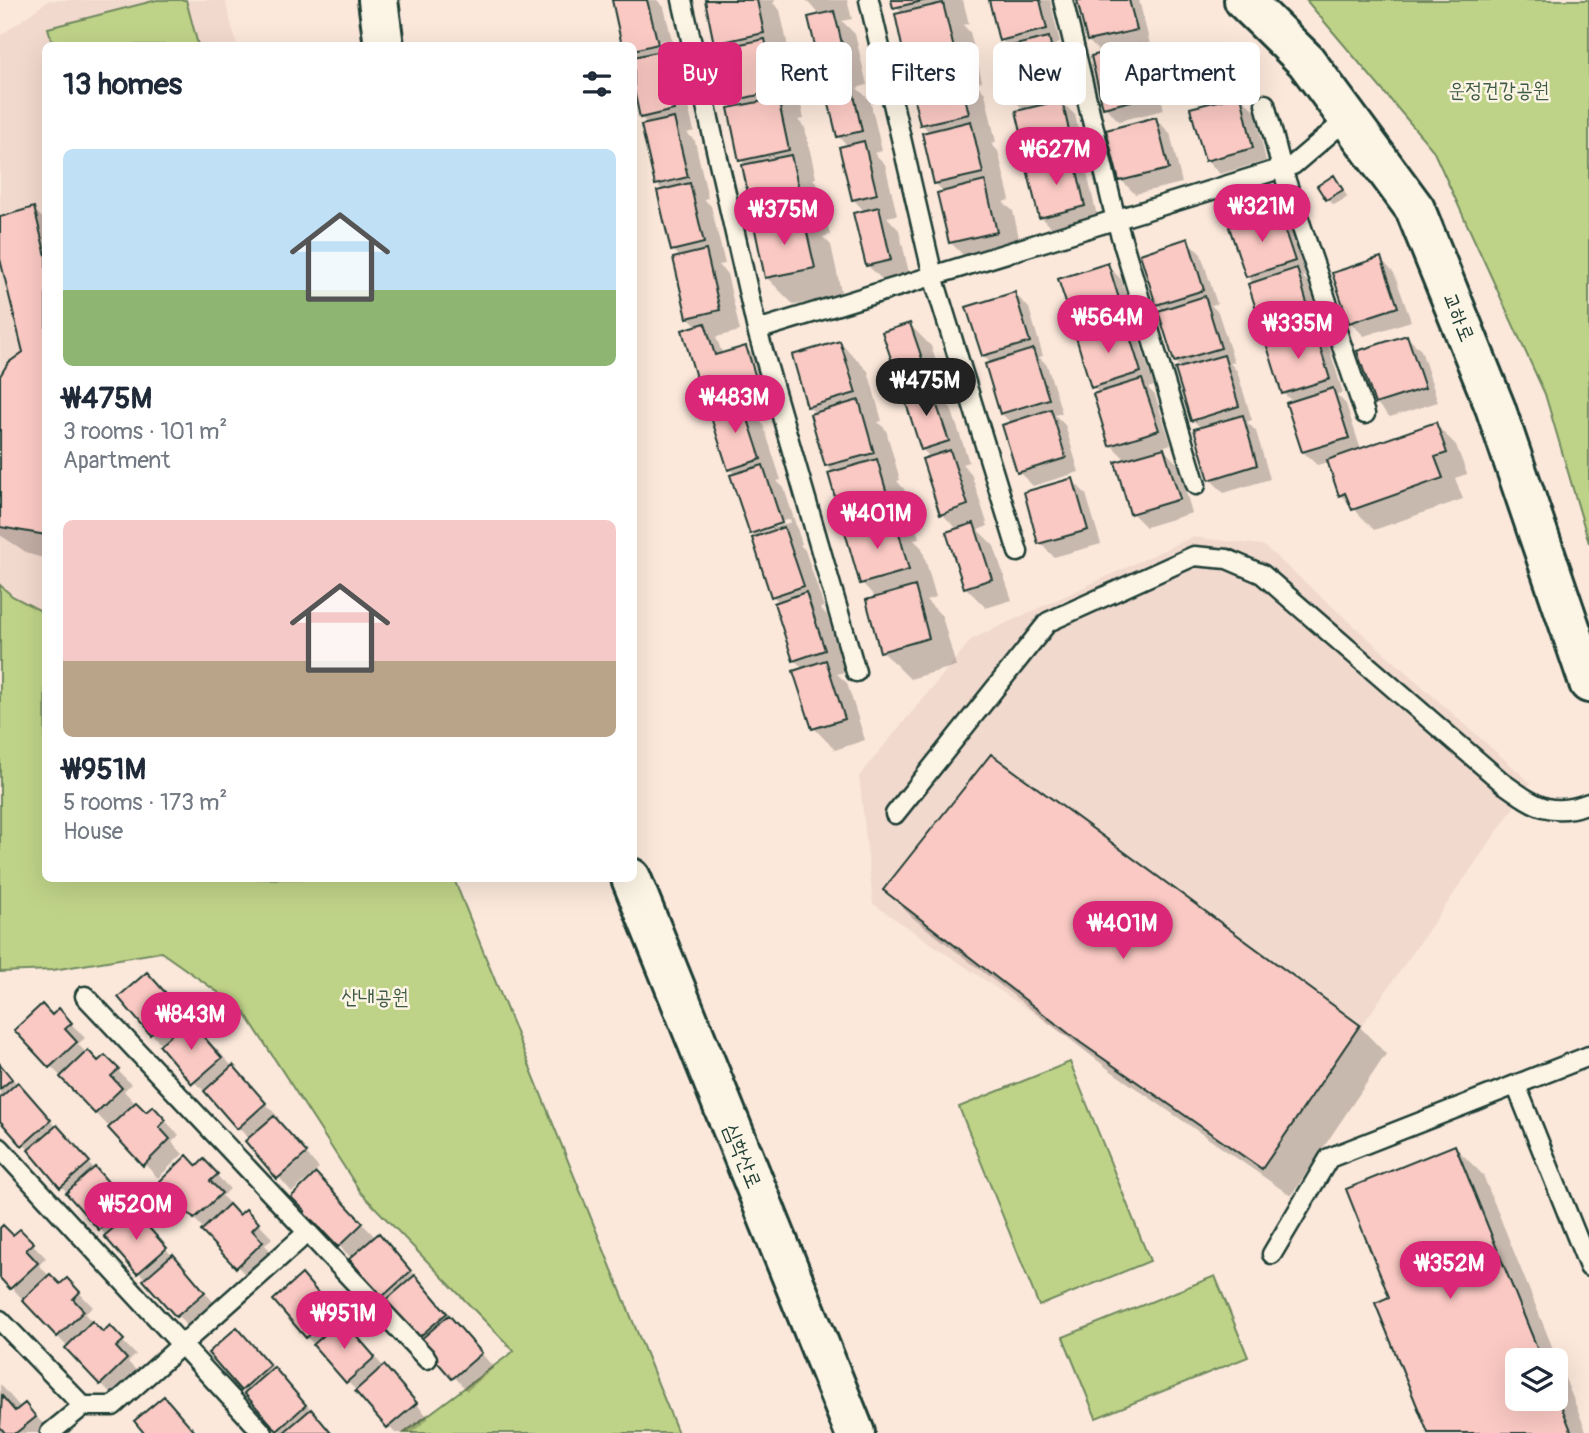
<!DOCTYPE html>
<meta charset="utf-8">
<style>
:root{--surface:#fff;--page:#f2f2f3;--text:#1f2937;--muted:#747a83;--accent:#db2777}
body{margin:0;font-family:Pangolin,"Poor Story",sans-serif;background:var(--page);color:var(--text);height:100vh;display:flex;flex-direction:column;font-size:26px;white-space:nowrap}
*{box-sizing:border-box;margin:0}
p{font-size:23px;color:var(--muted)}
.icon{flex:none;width:38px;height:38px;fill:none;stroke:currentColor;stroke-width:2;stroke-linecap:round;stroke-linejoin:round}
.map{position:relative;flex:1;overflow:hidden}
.sheet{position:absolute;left:42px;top:42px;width:595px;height:840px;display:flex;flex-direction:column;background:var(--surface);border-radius:10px;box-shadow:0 7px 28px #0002}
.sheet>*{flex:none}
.banner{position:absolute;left:658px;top:42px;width:665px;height:63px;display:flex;gap:14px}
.controls{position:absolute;left:1505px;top:1348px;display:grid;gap:14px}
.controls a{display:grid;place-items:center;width:63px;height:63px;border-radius:10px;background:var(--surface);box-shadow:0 7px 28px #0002;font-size:35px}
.price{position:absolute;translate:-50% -60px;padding:0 16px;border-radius:24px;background:var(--accent);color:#fff;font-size:23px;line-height:46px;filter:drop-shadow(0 2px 4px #0008)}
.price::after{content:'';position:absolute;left:50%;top:42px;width:21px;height:16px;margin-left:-10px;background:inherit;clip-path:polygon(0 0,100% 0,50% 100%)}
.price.active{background:#222;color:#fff}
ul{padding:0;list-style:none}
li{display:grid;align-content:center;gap:14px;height:371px;padding:0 21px}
li span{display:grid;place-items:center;height:217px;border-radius:10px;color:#555}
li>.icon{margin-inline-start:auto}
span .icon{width:126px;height:126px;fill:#fffc;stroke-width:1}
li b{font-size:30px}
h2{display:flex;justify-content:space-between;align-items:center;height:84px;padding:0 21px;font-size:30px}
.tag{padding:0 24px;border-radius:10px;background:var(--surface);box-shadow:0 7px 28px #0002;font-size:24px;line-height:63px}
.tag.active{background:var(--accent);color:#fff}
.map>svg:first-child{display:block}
.built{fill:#f2d9ce}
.green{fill:#bfd388;stroke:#6f885e;stroke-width:2}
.shadow{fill:#0003;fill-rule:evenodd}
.building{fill:#fac9c3;stroke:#1f3d34;stroke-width:2}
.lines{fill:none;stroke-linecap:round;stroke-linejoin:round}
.lane-casing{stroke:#1f3d34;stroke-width:23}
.secondary-casing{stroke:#1f3d34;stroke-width:44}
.lane{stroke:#fcf5e5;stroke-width:18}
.secondary{stroke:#fcf5e5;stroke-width:38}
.labels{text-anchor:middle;stroke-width:5;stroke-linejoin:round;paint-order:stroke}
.park-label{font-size:21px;fill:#3f5b45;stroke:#fcf5e5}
.street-label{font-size:21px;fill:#1f3d34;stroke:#fcf5e5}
</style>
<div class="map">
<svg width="1589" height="1433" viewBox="0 0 1589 1433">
<rect width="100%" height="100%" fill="#fbe8db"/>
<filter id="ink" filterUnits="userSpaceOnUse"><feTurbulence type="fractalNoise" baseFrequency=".0143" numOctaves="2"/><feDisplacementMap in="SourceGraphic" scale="14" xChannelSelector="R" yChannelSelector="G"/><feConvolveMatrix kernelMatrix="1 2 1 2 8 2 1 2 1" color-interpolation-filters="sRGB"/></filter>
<g filter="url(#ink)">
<path class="built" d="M49 0H225L237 45 46 46 45 613 12 596 0 585V36Z
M1192 537 1263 545 1531 783 1262 1169 873 904 859 776 972 639Z"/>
<path class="green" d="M157 0H186L198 45H53L48 28Z
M1306 0H1589V543L1545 394 1433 150Z
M0 585 12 596 45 613 46 878 454 879 678 1433H404L514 1351 361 1193 243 1010 161 952 53 970 0 972Z
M1070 1062 1150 1261 1039 1306 959 1107Z
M1215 1276 1248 1357 1096 1418 1063 1337Z"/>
<path class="shadow" d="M614 0H657L664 7 678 65 673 66 680 74 694 131 687 133 695 141 708 198 704 199 711 206 725 264 719 265 727 274 740 331 716 337 723 355 746 348 760 362 769 395 742 403 763 424 781 480 777 481 784 488 802 544 800 545 805 550 824 607 820 608 827 615 845 672 837 674 847 683 865 740 835 750 814 728 804 669 794 660 780 603 773 596 736 475 730 469 717 411 704 397 698 327 688 317 681 258 673 250 664 191 656 184 649 125 642 118 634 82V46ZM666 40 667 43 638 50V47ZM749 362H753L761 389 757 390ZM790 519 791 522 761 532V528Z
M706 0H776L773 3 780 10 791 61 786 62 793 68 804 119 798 120 805 128 816 178 813 179 819 185 830 235 823 237 831 245 842 296 794 305 766 277 762 225 754 217 747 166 741 160 736 108 728 101 722 50 716 43Z
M806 0H847L852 19 842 21 855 34 867 85 857 88 870 100 882 151 874 153 885 164 897 215 887 217 899 230 911 281 889 286 867 265 865 212 853 199 849 147 838 136 836 82 823 70 820 16Z
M893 0H963L969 24 963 25 970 32 982 81 975 83 985 93 996 142 991 143 998 151 1010 200 1003 202 1013 211 1024 260 978 270 950 242 945 193 936 184 930 133 922 124 918 74 908 64 902 14Z
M991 0H1050L1060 43 1054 45 1062 53 1074 102 1064 104 1075 115 1086 161 1077 163 1087 173 1098 220 1055 231 1041 217 1039 168 1029 157 1024 110 1013 99 1010 49 1001 40Z
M1078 0H1139L1150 44 1138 46 1152 60 1164 110 1119 121 1105 107 1103 55 1088 41Z
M1241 97 1255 111 1266 161 1220 174 1206 160Z
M1156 119 1170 133 1182 183 1135 194 1121 180Z
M1334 178 1348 197 1334 205 1327 199Z
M33 209 46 221V559L29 554 0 535V380L25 353 0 252V219Z
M1278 212 1291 226 1308 275 1303 277 1310 284 1325 335 1321 336 1328 344 1343 393 1337 395 1346 404 1361 450 1435 424 1456 445 1467 474 1455 478 1463 499 1374 530 1341 495 1329 462 1317 465 1303 452 1293 402 1283 393 1273 342 1267 336 1255 284 1247 276Z
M1187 240 1201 254 1217 304 1211 305 1218 312 1234 362 1230 363 1237 371 1252 420 1247 422 1256 431 1270 479 1224 493 1210 479 1202 429 1193 420 1182 369 1175 362 1164 311 1157 304Z
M1381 259 1394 273 1411 321 1364 336 1350 322Z
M1107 265 1121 279 1137 328 1131 330 1138 337 1154 386 1148 388 1155 395 1171 444 1153 450 1154 453 1164 450 1178 464 1192 513 1146 527 1132 513 1127 461 1111 445 1100 394 1093 387 1084 336 1076 329Z
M1015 294 1029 308 1043 356 1039 357 1047 365 1062 413 1055 415 1065 425 1079 472 1033 486 1019 472 1011 423 1001 413 991 364 983 355Z
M910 325 931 346 949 400 945 402 951 408 969 462 962 464 971 473 988 526 978 530 994 546 1012 600 986 608 965 587 958 530 942 514 931 458 922 449 909 394 902 387Z
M1407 337 1421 350 1438 402 1390 417 1376 403Z
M840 343 868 371 882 421 878 422 886 430 900 480 897 481 904 489 919 538 914 540 922 548 936 597 926 600 942 616 956 666 910 679 882 651 877 599 862 583 852 532 844 524 834 473 826 466 816 414 808 406Z
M1072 480 1086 494 1101 544 1054 557 1040 543Z
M885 890 1359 1026 1386 1054 1291 1196 1111 1071 913 918Z
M161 988 279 1118 276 1121 319 1168 314 1173 376 1238 393 1249 494 1368 467 1391 352 1259 327 1233 323 1236 303 1215 307 1211 312 1179 310 1177 292 1192 247 1141 249 1139 209 1095 194 1082 120 997Z
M59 1011 85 1038 78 1044 87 1054 99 1063 105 1057 131 1084 124 1091 146 1115 153 1108 179 1135 172 1142 183 1154 158 1178 17 1031 52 1017Z
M0 1065 218 1307 191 1330 0 1118Z
M1455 1147 1483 1175 1587 1433H1430L1391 1298ZM1517 1360H1556V1398H1517Z
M204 1162 230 1189 222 1196 234 1208 232 1210 240 1217 246 1211 272 1238 265 1245 276 1257 251 1281 161 1182 197 1168Z
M0 1226 14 1238 20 1231 46 1258 39 1265 49 1276 60 1286 67 1280 93 1307 85 1314 103 1334 110 1328 136 1355 128 1362 140 1374 115 1398 0 1275Z
M316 1291 429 1418 412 1433H395L307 1337Z
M251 1343 288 1383 331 1433H282L242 1389Z
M0 1384 21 1408 25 1405 52 1433H0Z"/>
<path class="building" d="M612 0H647L658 44 634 50V46H622Z
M705 0H757L764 33 714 44Z
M891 0H927L893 8Z
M989 0H1040L1047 29 999 41Z
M1077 0H1129L1137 30 1087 41Z
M943 3 955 53 906 65 895 14Z
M834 11 847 64 821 71 808 17Z
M1049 37 1061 88 1011 100 999 49Z
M765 39 777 91 727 102 716 49Z
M1138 44 1151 96 1103 108 1091 56Z
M660 51 674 110 640 118 634 90V57Z
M957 63 969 114 920 125 908 74Z
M850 77 862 131 837 137 824 84Z
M1241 95 1253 148 1205 161 1190 108Z
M778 98 789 150 739 161 728 108Z
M1062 100 1073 148 1027 158 1016 111Z
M1156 117 1169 169 1119 181 1106 130Z
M674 118 688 177 655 185 641 125Z
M971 121 983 173 934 184 922 133Z
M864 141 877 194 852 200 839 147Z
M791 155 803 208 753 218 742 165Z
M1074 157 1085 206 1039 218 1027 169Z
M1334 175 1343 190 1326 200 1317 186Z
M985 181 997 232 949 243 937 193Z
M690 183 704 243 671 251 657 191Z
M34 207 46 256V535L0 527V376L8 363 23 352 0 259V217Z
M879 207 891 260 866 266 853 213Z
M1278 210 1295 261 1246 277 1229 227Z
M803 215 815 268 765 278 754 225Z
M1188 238 1204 290 1156 305 1140 254Z
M706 250 720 310 687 318 673 258Z
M1381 257 1398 307 1349 323 1332 273Z
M1108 263 1124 315 1075 330 1058 279Z
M1297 268 1312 321 1265 337 1248 284Z
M1015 292 1030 342 982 356 966 307Z
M1205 296 1221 348 1174 362 1158 311Z
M1125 321 1141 372 1091 388 1076 337Z
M705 323 715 355 746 346 757 381 702 398 682 330Z
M910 323 929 379 901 388 882 332Z
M1314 328 1330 379 1282 394 1266 343Z
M1407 335 1425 388 1375 404 1357 351Z
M840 341 856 393 807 407 792 355Z
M1033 349 1049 399 1000 414 985 364Z
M1224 355 1239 406 1191 421 1175 369Z
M1142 379 1159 430 1109 446 1093 394Z
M930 385 949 441 921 450 903 394Z
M1333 388 1349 438 1302 452 1286 403Z
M859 400 874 453 825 466 810 414Z
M742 401 761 459 728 470 709 411Z
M1051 409 1066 458 1017 473 1002 425Z
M1243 415 1257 465 1209 480 1194 429Z
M1436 422 1447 453 1435 457 1443 478 1352 510 1345 493 1339 496 1327 460Z
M1164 448 1180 499 1130 514 1115 462Z
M950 450 968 505 940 515 922 459Z
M877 459 892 511 843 525 828 473Z
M763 465 782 523 750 534 730 475Z
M1073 478 1088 530 1038 544 1024 492Z
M895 518 909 570 860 584 845 532Z
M974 523 992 579 964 588 946 532Z
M784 527 804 586 771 597 752 538Z
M915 586 929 638 880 652 866 600Z
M806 592 825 650 793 661 774 603Z
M826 660 845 719 812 729 793 671Z
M991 754 1360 1025 1262 1169 1081 1043 883 890Z
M147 972 180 1009 150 1035 118 997Z
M42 1004 52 1015 59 1008 72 1023 65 1029 77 1042 49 1068 14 1030Z
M189 1020 222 1058 192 1084 159 1045Z
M88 1050 98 1061 105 1055 119 1069 111 1076 122 1088 95 1114 60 1077Z
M0 1064 12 1079 0 1089Z
M233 1065 266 1103 237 1129 204 1091Z
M18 1082 51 1120 22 1146 0 1121V1098Z
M136 1102 146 1112 153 1106 166 1120 159 1127 170 1139 143 1166 108 1128Z
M274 1116 307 1153 277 1179 245 1141Z
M57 1125 90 1162 60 1188 28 1150Z
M1455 1145 1542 1360H1517V1398H1556V1393L1572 1433H1428L1375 1303 1389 1297 1346 1189Z
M187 1155 197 1166 204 1159 218 1174 210 1181 222 1193 194 1219 159 1182Z
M95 1167 128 1205 99 1230 66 1193Z
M316 1173 363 1223 338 1247 312 1220 308 1224 300 1215 305 1211 291 1197Z
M229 1204 239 1215 246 1209 259 1223 252 1230 263 1242 236 1268 201 1231Z
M134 1211 167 1248 137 1274 104 1236Z
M3 1225 13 1235 20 1229 34 1243 26 1250 38 1263 10 1289 0 1278V1228Z
M379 1233 411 1271 382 1297 349 1259Z
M173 1254 205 1292 176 1317 143 1280Z
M50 1274 60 1284 67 1278 80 1292 73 1299 84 1311 57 1337 22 1300Z
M302 1274 335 1313 306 1338 273 1300Z
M415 1275 447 1313 418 1338 385 1301Z
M449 1315 482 1353 452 1379 419 1341Z
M342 1319 375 1357 346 1383 313 1345Z
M92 1321 103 1332 110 1325 124 1340 116 1347 127 1359 100 1385 65 1348Z
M237 1327 270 1365 241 1391 208 1353Z
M384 1365 417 1403 387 1428 355 1391Z
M274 1367 306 1405 277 1431 244 1393Z
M2 1396 15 1411 25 1403 36 1417 16 1433H5L0 1427Z
M164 1396 196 1433H144L134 1421Z
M311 1409 331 1433H283Z"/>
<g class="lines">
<defs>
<path id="lane" d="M682 0 757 330 856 672
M869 0 933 276 1018 552
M1063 0 1116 220 1196 485
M1265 104 1282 169 1365 414
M757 330 1293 165 1348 118
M895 814 1048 622 1194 556 1227 559 1262 574 1503 783C1534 805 1550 818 1589 803
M85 996 427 1359
M1516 1085 1589 1267
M0 1148 263 1433
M1272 1254 1329 1158 1589 1056
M0 1320 83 1406H113L308 1232
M50 1433 83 1406"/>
<path id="secondary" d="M378 0 384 46
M1244 0 1306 61 1415 209 1495 407 1589 683
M631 878 855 1433"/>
</defs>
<use href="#lane" class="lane-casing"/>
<use href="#secondary" class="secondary-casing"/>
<use href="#lane" class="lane"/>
<use href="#secondary" class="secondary"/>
</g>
</g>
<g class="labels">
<g class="park-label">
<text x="1499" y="97">운정건강공원</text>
<text x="375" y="1004">산내공원</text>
</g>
<g class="street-label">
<text transform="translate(1459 317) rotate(68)" y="7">교하로</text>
<text transform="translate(743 1156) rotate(68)" y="7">심학산로</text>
</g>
</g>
</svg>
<div class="controls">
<a><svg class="icon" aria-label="layers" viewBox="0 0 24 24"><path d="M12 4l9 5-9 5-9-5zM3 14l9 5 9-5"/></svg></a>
</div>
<b class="price" style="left:1056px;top:187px">₩627M</b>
<b class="price" style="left:1262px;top:244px">₩321M</b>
<b class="price" style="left:784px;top:247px">₩375M</b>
<b class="price" style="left:1108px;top:355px">₩564M</b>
<b class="price" style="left:1298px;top:361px">₩335M</b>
<b class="price active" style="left:926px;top:418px">₩475M</b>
<b class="price" style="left:735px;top:435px">₩483M</b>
<b class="price" style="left:877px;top:551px">₩401M</b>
<b class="price" style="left:1123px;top:961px">₩401M</b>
<b class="price" style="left:191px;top:1052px">₩843M</b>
<b class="price" style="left:136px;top:1242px">₩520M</b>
<b class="price" style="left:1450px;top:1301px">₩352M</b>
<b class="price" style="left:344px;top:1351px">₩951M</b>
<div class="banner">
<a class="tag active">Buy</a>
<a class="tag">Rent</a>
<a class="tag">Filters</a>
<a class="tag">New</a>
<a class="tag">Apartment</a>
</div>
<section class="sheet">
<h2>13 homes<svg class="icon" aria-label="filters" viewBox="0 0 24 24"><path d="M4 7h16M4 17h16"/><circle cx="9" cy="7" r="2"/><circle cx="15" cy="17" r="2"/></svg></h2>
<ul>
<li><span style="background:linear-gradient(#bfe0f5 65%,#8fb573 0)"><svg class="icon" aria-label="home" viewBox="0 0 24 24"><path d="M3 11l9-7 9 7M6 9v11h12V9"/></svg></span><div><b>₩475M</b><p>3 rooms · 101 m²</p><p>Apartment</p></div></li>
<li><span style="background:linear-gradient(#f6c9c9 65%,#b9a48a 0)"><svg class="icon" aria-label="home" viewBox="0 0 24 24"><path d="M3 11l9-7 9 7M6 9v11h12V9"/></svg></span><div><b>₩951M</b><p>5 rooms · 173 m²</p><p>House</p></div></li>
</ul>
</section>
</div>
